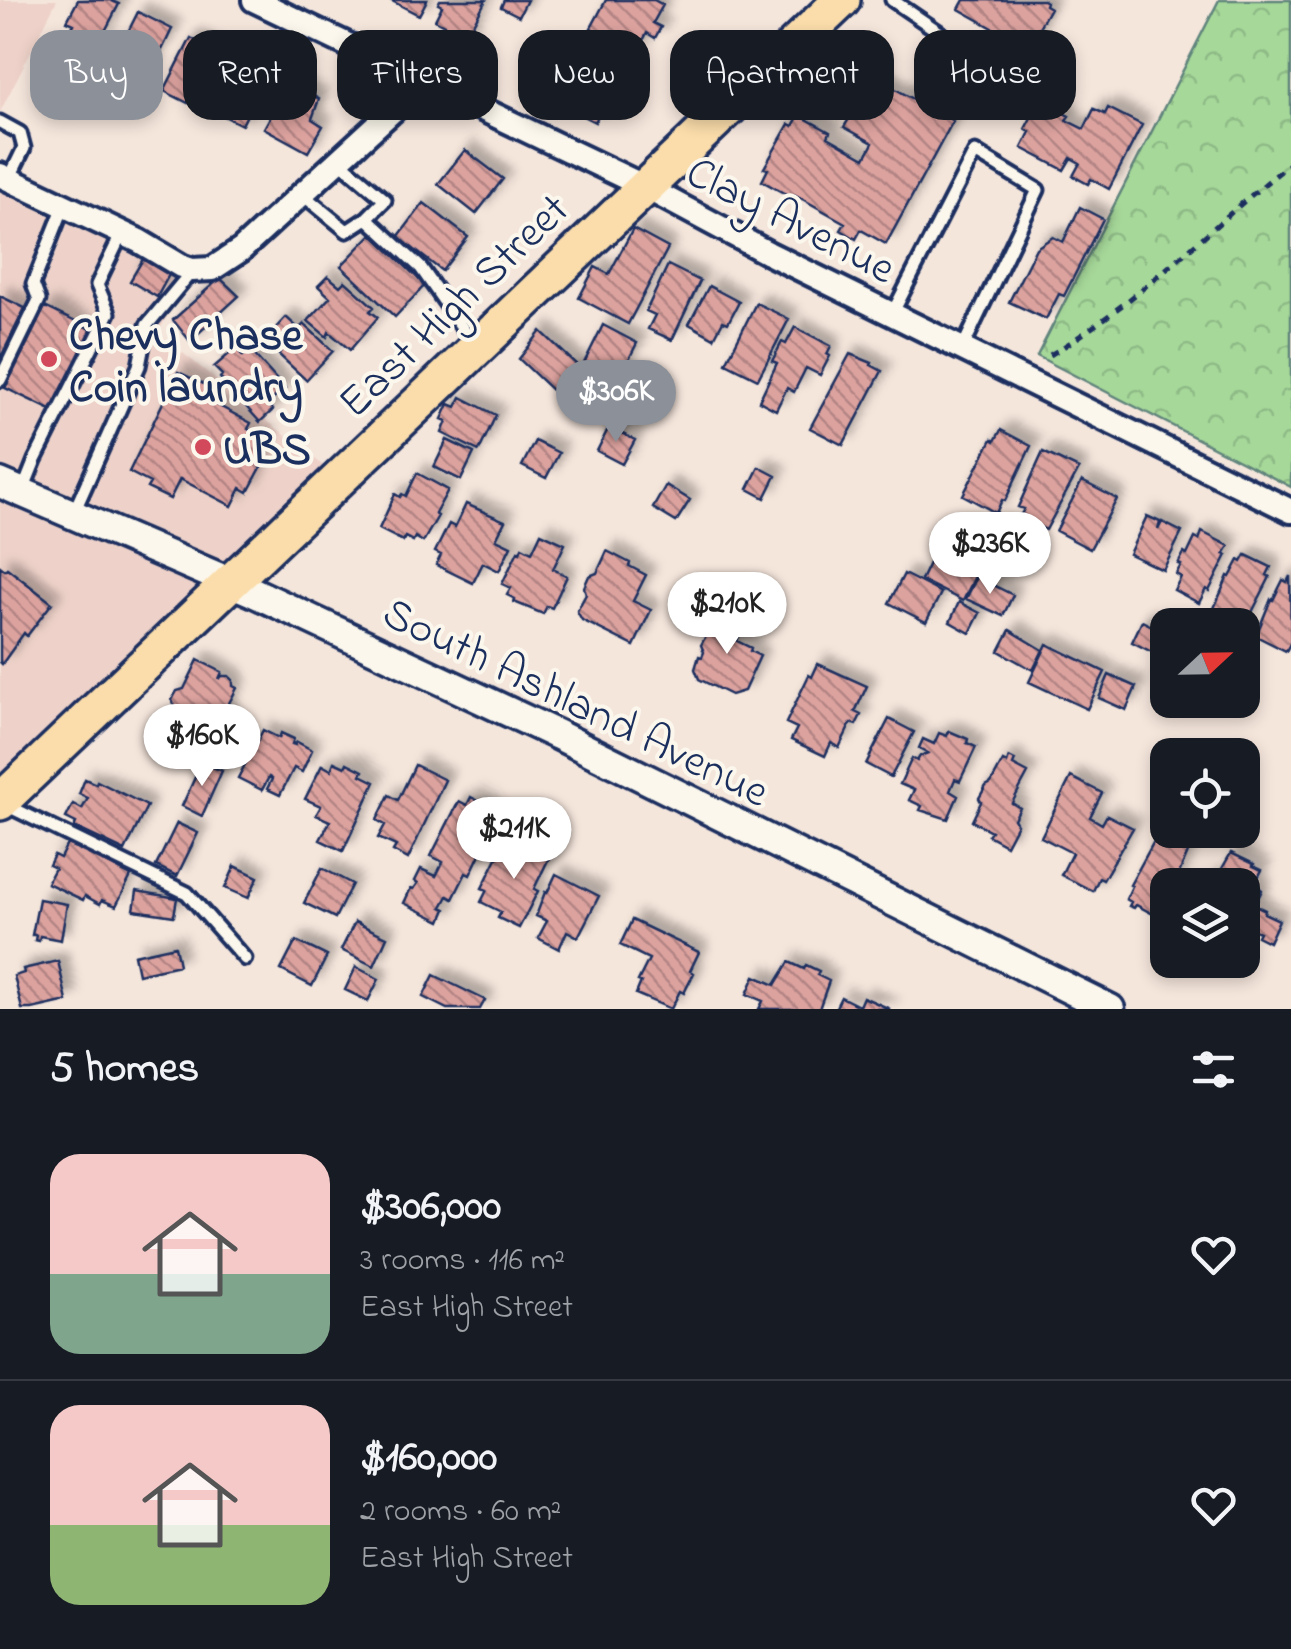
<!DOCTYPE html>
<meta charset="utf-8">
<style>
:root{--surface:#171b24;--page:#242831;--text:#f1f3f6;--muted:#9ea1a6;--line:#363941;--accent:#8c9099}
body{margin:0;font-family:"Indie Flower",sans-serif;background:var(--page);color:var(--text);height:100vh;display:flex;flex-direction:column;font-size:38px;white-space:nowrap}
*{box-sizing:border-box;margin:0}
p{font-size:32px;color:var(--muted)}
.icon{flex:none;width:55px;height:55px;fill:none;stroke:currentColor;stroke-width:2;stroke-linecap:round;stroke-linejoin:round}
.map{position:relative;height:1009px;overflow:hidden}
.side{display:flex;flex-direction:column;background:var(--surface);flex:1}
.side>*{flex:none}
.banner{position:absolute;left:30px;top:30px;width:1232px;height:90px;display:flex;gap:20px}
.needle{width:65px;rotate:68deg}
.buttons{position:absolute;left:1150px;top:608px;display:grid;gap:20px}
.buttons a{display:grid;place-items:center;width:110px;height:110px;border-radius:20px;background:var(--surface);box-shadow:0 5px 15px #0003;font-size:50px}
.price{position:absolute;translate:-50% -85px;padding:0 22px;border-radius:35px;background:#fff;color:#222;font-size:32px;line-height:65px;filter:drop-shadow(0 2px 5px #0008)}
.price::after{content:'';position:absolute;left:50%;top:60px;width:30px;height:22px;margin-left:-15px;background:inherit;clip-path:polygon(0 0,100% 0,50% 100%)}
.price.active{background:var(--accent);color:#fff}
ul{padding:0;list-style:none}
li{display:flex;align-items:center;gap:30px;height:250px;padding:0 50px}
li+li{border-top:2px solid var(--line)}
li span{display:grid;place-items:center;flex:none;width:280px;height:200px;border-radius:30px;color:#555}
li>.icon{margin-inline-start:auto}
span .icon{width:120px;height:120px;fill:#fffc;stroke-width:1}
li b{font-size:42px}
h2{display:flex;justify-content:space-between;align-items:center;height:120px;padding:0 50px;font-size:42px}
.tag{padding:0 35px;border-radius:30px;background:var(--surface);box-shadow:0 5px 15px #0003;font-size:35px;line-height:90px}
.tag.active{background:var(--accent);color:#fff}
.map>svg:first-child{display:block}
.built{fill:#eed2c9}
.park{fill:url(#park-crowns);stroke:#60847c;stroke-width:2.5}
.building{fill:url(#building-back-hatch);stroke:#1b2f5e;stroke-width:2.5;filter:url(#shadow)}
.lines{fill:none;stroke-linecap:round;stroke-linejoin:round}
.service-casing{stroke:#1b2f5e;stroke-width:19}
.minor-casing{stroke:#1b2f5e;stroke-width:30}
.tertiary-casing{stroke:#1b2f5e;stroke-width:35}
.primary-casing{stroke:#1b2f5e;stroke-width:42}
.path{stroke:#1b2f5e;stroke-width:5;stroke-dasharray:8 8;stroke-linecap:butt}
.service{stroke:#fbf7ec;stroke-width:11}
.minor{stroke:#fbf7ec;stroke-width:22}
.tertiary{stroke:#fbf7ec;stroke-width:28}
.primary{stroke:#fbddab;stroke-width:35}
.poi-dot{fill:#d1495b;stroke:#fbf7ec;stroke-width:4}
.labels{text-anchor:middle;stroke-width:8;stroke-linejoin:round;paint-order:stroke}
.street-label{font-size:45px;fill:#1b2f5e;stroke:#fbf7ec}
.poi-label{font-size:45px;font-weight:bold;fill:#1b2f5e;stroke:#fbf7ec;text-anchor:start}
</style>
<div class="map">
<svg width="1291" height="1009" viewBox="0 0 1291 1009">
<defs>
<pattern id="park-crowns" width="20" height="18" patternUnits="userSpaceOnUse" patternTransform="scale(2.5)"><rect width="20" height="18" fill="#a6d899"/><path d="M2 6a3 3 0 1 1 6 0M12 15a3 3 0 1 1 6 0" fill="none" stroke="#8eba86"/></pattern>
<pattern id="building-back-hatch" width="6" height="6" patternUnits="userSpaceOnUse" patternTransform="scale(2.5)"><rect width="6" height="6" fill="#dca29e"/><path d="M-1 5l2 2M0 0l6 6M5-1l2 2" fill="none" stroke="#b28484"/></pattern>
<filter id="shadow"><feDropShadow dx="9" dy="-9" stdDeviation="5" flood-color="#0004"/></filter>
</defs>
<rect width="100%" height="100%" fill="#f5e6dc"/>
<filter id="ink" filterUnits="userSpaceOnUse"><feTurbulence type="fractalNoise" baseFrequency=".01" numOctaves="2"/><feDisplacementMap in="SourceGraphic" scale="20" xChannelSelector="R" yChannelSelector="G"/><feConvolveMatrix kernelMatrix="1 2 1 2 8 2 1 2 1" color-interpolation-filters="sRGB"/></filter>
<g filter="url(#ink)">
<path class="built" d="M0 0H57L0 112Z
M0 175 192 270 158 333 340 479 0 802Z"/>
<path class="park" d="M1219 0H1291V487L1037 356Z"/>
<path class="building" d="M78 0H110L119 4 101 39 89 32 88 38 71 29 74 24 67 21Z
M390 0H427L419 15Z
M440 0H486L466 37 435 20 442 6 438 4Z
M504 0H527L519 16 501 7Z
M606 0H654L663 5 653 23 661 27 655 38 647 33 637 52 591 28Z
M964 0H1043L1046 2 1045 5 1050 8 1029 45 1024 42 1023 45 959 9Z
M138 12 172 29 161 52 157 51 141 83 110 68Z
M191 38 222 54 202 92 195 89 188 103 164 91Z
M238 67 264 80 242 125 216 112Z
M574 68 612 87 595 122 557 103Z
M872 76 953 121 886 244 861 230 856 239 841 230 845 223 795 195 793 198 762 181 768 169 764 168 789 124 793 126 799 115 830 132 828 137 865 158 873 143 844 127 855 109 850 106 856 93 860 95Z
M289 83 319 99 312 119 323 126 308 152 264 128Z
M1045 103 1069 116 1066 120 1084 129 1094 109 1105 114 1108 108 1142 125 1109 189 1091 179 1088 184 1073 176 1080 163 1071 158 1064 170 1022 148 1030 132 1025 129 1034 112 1040 114Z
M465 150 503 179 476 214 438 184Z
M424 203 468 237 442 271 398 237Z
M1080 207 1103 219 1064 296 1059 294 1046 319 1009 302 1036 248 1053 237 1063 242Z
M633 229 668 248 628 324 579 298 595 267 609 274Z
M372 234 425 285 395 317 341 266Z
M146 254 172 269 157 297 130 281Z
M668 265 700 281 672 340 648 329 655 315 646 311Z
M328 276 340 286 345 281 374 307 370 311 378 317 350 350 329 332 327 337 308 321 330 297 318 286Z
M220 278 239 296 190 341 173 320Z
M709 286 739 302 728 323 723 321 714 338 689 324Z
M0 296 25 308 0 359Z
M756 303 789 319 758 379 726 363Z
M45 307 92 330 53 411 5 388Z
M286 317 299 329 304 324 333 351 306 380 278 354 286 346 272 332Z
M603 325 637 343 601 415 566 398 571 389 564 395 559 391 556 394 519 359 541 331 581 369Z
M795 327 831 346 827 354 830 356 820 375 806 368 794 392 787 388 776 410 759 401 777 363 772 361 782 342 786 344Z
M236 348 243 356 250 350 285 389 267 404 273 410 260 422 220 378 222 375 214 367Z
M850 354 872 363 871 365 882 371 843 445 810 428Z
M178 372 208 386 204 398 251 423 248 429 268 439 260 455 266 458 248 492 241 488 232 506 180 479 170 499 147 488 150 483 129 472Z
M461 397 496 415 479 451 442 433 447 421 442 419 449 404 456 407Z
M609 427 635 440 622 464 597 451Z
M1001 430 1031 446 1005 501 1002 500 996 513 963 495 992 439 995 441Z
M447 440 474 453 461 480 434 467Z
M535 441 559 453 546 478 522 466Z
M1043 452 1079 469 1046 530 1019 518 1024 509 1018 507Z
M759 467 776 476 765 498 748 489Z
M417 473 448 490 435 514 438 516 423 542 415 537 413 541 405 537 403 541 379 529 395 494 400 497 402 494 406 496Z
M1082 481 1117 499 1090 549 1056 531Z
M666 485 690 500 676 522 653 508Z
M466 504 505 521 496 539 511 546 499 571 483 563 473 583 436 565 441 555 435 552 449 524 455 527Z
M1147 516 1160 522 1158 530 1162 522 1182 532 1163 570 1129 554Z
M1202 532 1229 546 1224 554 1227 555 1209 591 1206 589 1199 603 1174 590 1181 577 1176 574 1181 565 1178 564 1184 553 1187 555 1195 538 1199 540Z
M541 533 565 544 553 569 567 576 552 608 547 606 543 614 514 602 515 599 507 595 511 588 502 584 518 551 520 552 522 547 532 552Z
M607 551 630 563 629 566 646 575 633 601 651 610 634 646 582 620 577 611 586 594 584 587 589 576 597 573Z
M942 555 977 572 963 601 921 580 931 559 939 563Z
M1246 555 1271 567 1267 575 1270 577 1244 628 1242 625 1234 623 1226 625 1212 618 1214 614 1212 613 1228 576 1230 577 1239 560 1242 562Z
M0 566 5 570 7 568 52 603 27 636 24 633 2 664 0 662Z
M904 574 941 593 926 622 889 603Z
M1290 576 1291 642 1286 651 1256 636 1271 599 1273 600 1283 580 1287 582Z
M977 577 1013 595 1003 616 966 599Z
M959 602 980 613 970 633 950 622Z
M723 611 746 621 737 641 751 648 750 651 760 656 744 691 731 695 699 679 695 669 699 656 702 657 704 652 701 645 707 634 714 631Z
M1142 621 1166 633 1156 654 1132 642Z
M1010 630 1043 650 1033 670 999 651Z
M1047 644 1105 672 1087 709 1029 682Z
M198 660 222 672 219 679 222 676H229L233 680V686L237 688 227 707 229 715 224 724 215 729 210 741 168 720 175 707 172 700 177 691 184 689Z
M818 664 867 686 855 712 861 715 856 725 851 723 839 748 831 743 825 756 791 740 797 728 786 723 809 675 812 677Z
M1109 675 1136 687 1126 710 1099 698Z
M889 719 914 732 891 777 866 764Z
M263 730 279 738 281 733 294 739 292 744 295 745 297 742 312 750 302 772 294 768 280 795 267 789 272 779 269 777 262 790 238 778Z
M949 731 968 739 967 743 976 747 960 781 955 779 950 791 958 796 948 819 920 810 922 806 909 800 914 790 900 784 912 758 917 761 920 756 928 753 919 748 923 739 934 744 939 733 947 736Z
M1009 757 1015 760 1013 765 1028 773 1012 803 1020 808 1014 819 1017 824 1006 845 988 835 991 831 972 821 981 802 979 798 986 786 991 783 1003 761 1007 763Z
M202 762 222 771 202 816 182 806Z
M334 762 345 767 347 763 363 771 361 775 375 782 343 851 320 840 330 821 316 815 321 806 305 799 322 765 331 770Z
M415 765 445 780 408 859 393 851 396 846 378 838 385 825 377 820 389 795 398 800Z
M1071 777 1102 793 1090 817 1102 824 1107 815 1133 828 1103 880 1099 878 1093 891 1061 875 1072 853 1041 837Z
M85 779 96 784 97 781 147 806 125 851 74 827 76 823 66 818 73 804 82 809 88 798 79 794Z
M471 797 490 807 487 813 497 818 470 875 466 873 453 899 448 896 442 907 446 909 441 921 404 903 411 888 414 889 418 883 415 881 421 869 436 876 443 862 431 856 459 801 467 805Z
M177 823 198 833 177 876 156 866Z
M1158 834 1189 850 1175 883 1168 885V891L1155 915 1136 905 1134 908 1129 906 1131 902 1126 899 1132 886 1130 885Z
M511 840 549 858 534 889 538 891 519 928 498 918 501 912 481 902 487 890 482 888 503 846 507 848Z
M67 844 105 860 104 862 131 876 116 906 102 900 100 904 85 896 83 900 47 883 55 868 49 865 54 855 60 858Z
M1231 853 1254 864 1253 866 1262 870 1255 883 1262 890 1255 905 1265 910 1264 913 1279 920 1269 942 1257 936 1259 932 1242 925V885H1206L1210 877 1216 879Z
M235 866 258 877 248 898 225 888Z
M322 868 352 884 335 918 304 903Z
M556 874 599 896 578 937 567 931 559 949 538 938 547 921 536 916 545 892 547 893Z
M137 891 177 898 174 916 134 910Z
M39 899 67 904 61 940 40 936 39 941 35 940 36 935H32Z
M632 920 699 952 690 971 694 973 684 993 680 991 671 1009 636 994 641 982 638 981 649 959 620 945Z
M355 922 387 937 374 966 341 950Z
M296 941 327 956 312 986 281 970Z
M175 946 179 965 138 974 134 955Z
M58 961 67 1001 32 1009H22L14 976 24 973 23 969Z
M789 962 804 969 806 965 819 971 817 975 829 981 819 1009H759L763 1001 747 994 755 976 775 985Z
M356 967 379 979 368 1001 345 990Z
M434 975 485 1000 480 1009H447L423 997Z
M841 997 859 1006 863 997 890 1009H835Z"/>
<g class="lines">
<defs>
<path id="service" d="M892 0 942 34 960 60 1035 100
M0 122 20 133 24 148 9 179
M338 160 385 200 367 218 421 268 475 346
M302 194 347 231 367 218
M892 314 975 152 1038 190 962 349
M0 380 39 300 33 284 64 206
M23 490 35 460 109 313 97 285 122 233
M74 512 139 366 147 325 192 271
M4 804 187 893 245 959"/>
<path id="minor" d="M254 0 643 186 768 253 1291 511
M0 175 139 241 181 266 192 270 212 269 241 250 424 82"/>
<path id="tertiary" d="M0 483 253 592 558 735 1110 1009"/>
<path id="primary" d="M0 802C282 536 560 266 842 0"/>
</defs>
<use href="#service" class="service-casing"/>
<use href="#minor" class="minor-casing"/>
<use href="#tertiary" class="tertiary-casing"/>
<use href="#primary" class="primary-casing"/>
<path class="path" d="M1050 355C1139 302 1210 226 1291 163"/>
<use href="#service" class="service"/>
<use href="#minor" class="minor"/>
<use href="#tertiary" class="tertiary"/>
<use href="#primary" class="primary"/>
</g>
</g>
<g class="poi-dot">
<circle cx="49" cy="359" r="10"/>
<circle cx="203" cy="447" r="10"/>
</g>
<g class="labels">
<g class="street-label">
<text transform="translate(792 218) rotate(27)" y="16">Clay Avenue</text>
<text transform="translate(452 304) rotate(-44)" y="16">East High Street</text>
<text transform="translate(577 700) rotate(26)" y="16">South Ashland Avenue</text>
</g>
<g class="poi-label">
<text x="69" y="349">Chevy Chase<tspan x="69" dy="52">Coin laundry</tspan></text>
<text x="223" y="463">UBS</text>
</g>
</g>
</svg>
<div class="buttons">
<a><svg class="needle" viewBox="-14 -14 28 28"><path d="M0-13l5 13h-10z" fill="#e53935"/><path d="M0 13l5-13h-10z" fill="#9ea1a6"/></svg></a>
<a><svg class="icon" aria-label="locate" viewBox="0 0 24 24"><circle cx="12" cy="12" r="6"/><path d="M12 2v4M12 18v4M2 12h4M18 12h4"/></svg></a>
<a><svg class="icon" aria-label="layers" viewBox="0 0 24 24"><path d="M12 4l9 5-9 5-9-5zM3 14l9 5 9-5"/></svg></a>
</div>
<b class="price active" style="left:616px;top:445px">$306K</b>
<b class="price" style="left:990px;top:597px">$236K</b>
<b class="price" style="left:727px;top:657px">$210K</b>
<b class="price" style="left:202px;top:789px">$160K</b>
<b class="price" style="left:514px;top:882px">$211K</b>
<div class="banner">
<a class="tag active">Buy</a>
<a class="tag">Rent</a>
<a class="tag">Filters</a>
<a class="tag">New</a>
<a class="tag">Apartment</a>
<a class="tag">House</a>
</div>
</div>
<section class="side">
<h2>5 homes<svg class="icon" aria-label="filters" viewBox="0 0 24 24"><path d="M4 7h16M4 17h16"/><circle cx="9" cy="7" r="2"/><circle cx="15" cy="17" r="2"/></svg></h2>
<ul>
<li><span style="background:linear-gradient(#f6c9c9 60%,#7fa58c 0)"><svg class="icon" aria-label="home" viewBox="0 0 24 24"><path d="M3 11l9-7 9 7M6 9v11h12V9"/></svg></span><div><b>$306,000</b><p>3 rooms · 116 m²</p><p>East High Street</p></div><svg class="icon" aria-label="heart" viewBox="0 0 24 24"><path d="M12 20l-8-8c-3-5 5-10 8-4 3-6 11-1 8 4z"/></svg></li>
<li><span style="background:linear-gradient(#f6c9c9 60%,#8fb573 0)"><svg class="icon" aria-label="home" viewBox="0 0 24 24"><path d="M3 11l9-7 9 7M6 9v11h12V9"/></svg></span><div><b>$160,000</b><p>2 rooms · 60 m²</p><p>East High Street</p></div><svg class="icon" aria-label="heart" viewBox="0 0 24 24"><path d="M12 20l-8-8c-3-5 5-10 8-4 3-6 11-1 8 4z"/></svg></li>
</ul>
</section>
